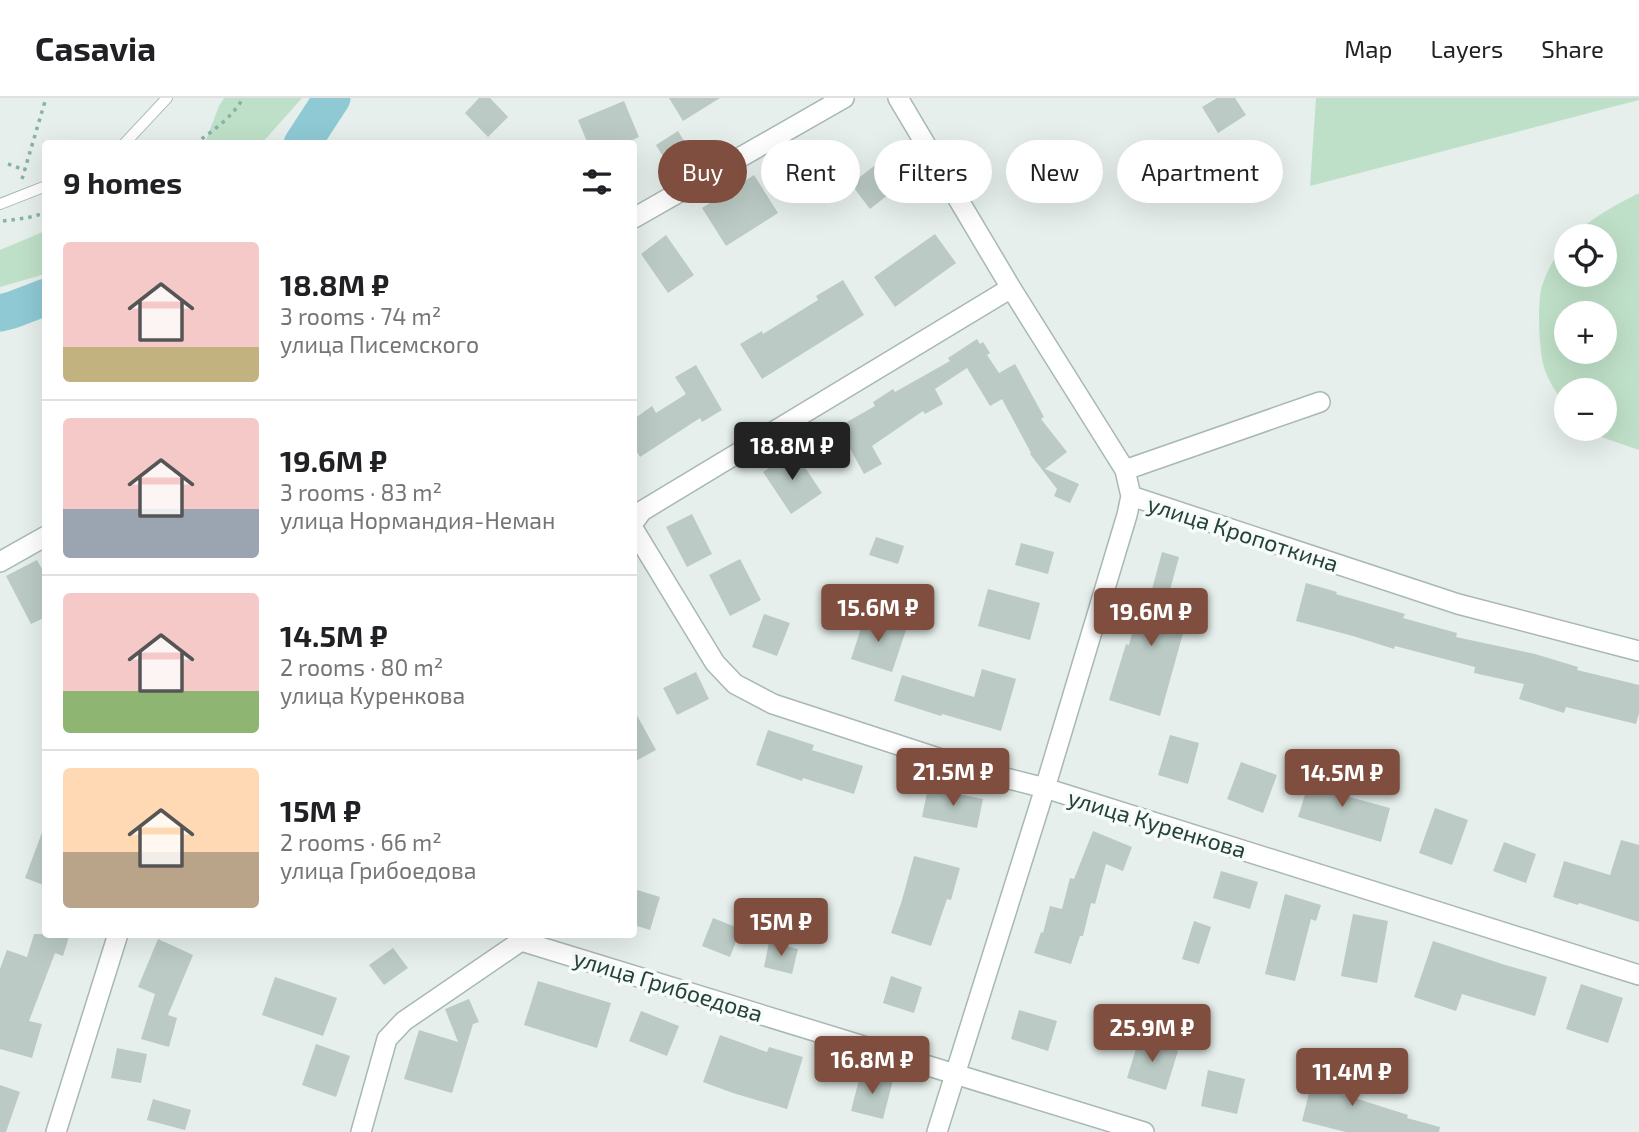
<!DOCTYPE html>
<meta charset="utf-8">
<style>
:root{--surface:#fff;--page:#f2f2f2;--text:#202124;--muted:#757577;--line:#e0e0e0;--accent:#7f4e3f}
body{margin:0;font-family:"Exo 2",sans-serif;background:var(--page);color:var(--text);height:100vh;display:flex;flex-direction:column;font-size:26px;white-space:nowrap}
*{box-sizing:border-box;margin:0}
p{font-size:23px;color:var(--muted)}
.icon{flex:none;width:38px;height:38px;fill:none;stroke:currentColor;stroke-width:2;stroke-linecap:round;stroke-linejoin:round}
.map{position:relative;flex:1;overflow:hidden}
.sheet{position:absolute;left:42px;top:42px;width:595px;height:798px;display:flex;flex-direction:column;background:var(--surface);border-radius:7px;box-shadow:0 7px 28px #0002}
.sheet>*{flex:none}
.top-card{position:absolute;left:658px;top:42px;width:665px;height:63px;display:flex;gap:14px}
.tools{position:absolute;left:1554px;top:126px;display:grid;gap:14px}
.tools a{display:grid;place-items:center;width:63px;height:63px;border-radius:50%;background:var(--surface);box-shadow:0 7px 28px #0002;font-size:35px}
.price{position:absolute;translate:-50% -60px;padding:0 16px;border-radius:7px;background:var(--accent);color:#fff;font-size:23px;line-height:46px;filter:drop-shadow(0 2px 4px #0008)}
.price::after{content:'';position:absolute;left:50%;top:42px;width:21px;height:16px;margin-left:-10px;background:inherit;clip-path:polygon(0 0,100% 0,50% 100%)}
.price.selected{background:#222;color:#fff}
ul{padding:0;list-style:none}
li{display:flex;align-items:center;gap:21px;height:175px;padding:0 21px}
li+li{border-top:2px solid var(--line)}
li span{display:grid;place-items:center;flex:none;width:196px;height:140px;border-radius:7px;color:#555}
li>.icon{margin-inline-start:auto}
span .icon{width:84px;height:84px;fill:#fffc;stroke-width:1}
li b{font-size:30px}
h2{display:flex;justify-content:space-between;align-items:center;height:84px;padding:0 21px;font-size:30px}
.tag{padding:0 24px;border-radius:32px;background:var(--surface);box-shadow:0 7px 28px #0002;font-size:24px;line-height:63px}
.tag.selected{background:var(--accent);color:#fff}
header{display:flex;align-items:center;gap:42px;box-sizing:border-box;height:98px;padding:0 35px;background:var(--surface);border-bottom:2px solid var(--line)}
header strong{font-size:33px}
nav{display:flex;gap:38px;margin-inline-start:auto;font-size:24px}
.map>svg:first-child{display:block}
.green{fill:#bfe0c8;fill-rule:evenodd}
.lines{fill:none;stroke-linecap:round;stroke-linejoin:round}
.river{stroke:#8ec9d4;stroke-width:37}
.building{fill:#bbcac4}
.lane-casing{stroke:#a8b8b2;stroke-width:12}
.street-casing{stroke:#a8b8b2;stroke-width:22}
.path{stroke:#86b3a5;stroke-width:3.5;stroke-dasharray:3.5 5;stroke-linecap:butt}
.lane{stroke:#fff;stroke-width:10}
.street{stroke:#fff;stroke-width:19}
.labels{text-anchor:middle;stroke-width:7;stroke-linejoin:round;paint-order:stroke}
.street-label{font-size:23px;fill:#24423a;stroke:#f7fbf9}
</style>
<header>
<strong>Casavia</strong>
<nav><a>Map</a><a>Layers</a><a>Share</a></nav>
</header>
<div class="map">
<svg width="1639" height="1034" viewBox="0 0 1639 1034">
<rect width="100%" height="100%" fill="#e6efeb"/>
<path class="green" d="M224 0H302L262 45H205L219 8Z
M1316 0H1639V2L1310 88Z
M1637 96H1639V352L1584 333 1582 331H1605V292H1566V308C1557 296 1546 280 1543 265 1539 249 1537 203 1542 188 1547 173 1555 157 1566 145V177H1605V138H1573C1591 120 1614 108 1637 96ZM1566 215H1605V254H1566Z
M45 133V176L0 189V152Z"/>
<g class="lines">
<path class="river" d="M302 46 332 0
M0 215 12 212 46 199"/>
</g>
<path class="building" d="M479 0H490L508 19 488 39 465 15Z
M669 0H720L683 23Z
M1217 0H1235L1246 17 1218 35 1202 9Z
M624 3 639 39 624 46H588L578 22Z
M678 33 689 51 667 65 656 47Z
M883 61 902 86 870 111 851 86Z
M754 77 778 115 726 148 702 110Z
M935 136 956 165 895 209 874 179Z
M666 137 694 177 668 195 641 156Z
M843 182 864 217 762 281 740 246 762 233 763 236 818 202 816 198Z
M977 241 980 246 983 244 990 255 987 257 999 275 1015 266 1044 319 1041 321 1067 354 1045 371 1079 386 1070 405 1054 398 1057 391 1030 356 1031 355 1002 301 990 308 967 270 935 291 943 306 925 316 923 313 872 348 882 366 864 376 838 329 875 308 873 304 893 291 895 294 950 263 948 260Z
M696 267 722 312 702 324 700 320 640 359 634 349V321L652 308 656 315 686 296 675 279Z
M794 353 822 395 791 416 763 374Z
M692 416 712 456 687 469 666 429Z
M876 439 904 448 898 466 869 457Z
M1021 445 1054 454 1048 476 1015 467Z
M1162 454 1179 459 1164 514 1187 521 1160 618 1109 602 1126 546 1129 547 1139 508 1147 510Z
M740 461 761 502 730 518 709 477Z
M37 462 46 478V519L31 526 6 478Z
M1306 485 1337 494 1336 496 1405 516 1403 520 1457 535 1456 539 1535 556 1578 569 1577 572 1639 587V615L1636 626 1566 609 1564 615 1519 601 1524 586 1474 575 1475 569 1395 548 1394 551 1353 538 1296 523Z
M988 491 1040 505 1030 542 978 528Z
M764 516 790 525 777 558 752 549Z
M865 518 906 532 892 574 851 561Z
M982 571 1016 581 1001 633 942 616 941 618 894 603 902 577 974 599Z
M696 574 709 601 677 617 663 590Z
M634 612 656 652 634 664Z
M768 632 814 647 812 652 863 668 854 696 803 680 802 683 756 667Z
M1170 637 1199 645 1188 686 1158 677Z
M1241 664 1277 677 1263 715 1227 701Z
M1313 671 1342 681 1338 696 1390 710 1381 744 1298 719Z
M928 690 983 701 977 730 922 719Z
M1435 710 1468 722 1452 767 1419 755Z
M44 729H46V788L25 780Z
M1093 733 1132 749 1123 773 1106 766 1095 806 1091 805 1083 838H1080L1071 866 1034 855 1041 834 1043 835 1050 808 1062 811 1070 780 1074 781Z
M1621 742 1639 747V824L1579 805 1578 807 1553 799 1564 763 1610 777Z
M1504 744 1536 756 1526 785 1493 773Z
M914 758 960 770 951 802 947 801 931 848 891 835 902 802Z
M1221 773 1258 784 1250 811 1213 800Z
M634 791 660 799 650 832 634 827Z
M1285 796 1321 807 1316 823 1311 821 1295 883 1265 876Z
M1353 816 1388 823 1377 885 1341 878Z
M713 820 741 831 730 859 702 848Z
M1194 823 1211 829 1199 866 1182 861Z
M34 836H70L63 858 55 855 29 923 42 926 32 960 0 951V871L7 852 27 859Z
M158 841 193 857 168 917 177 920 169 949 141 941 155 896 138 889Z
M1433 843 1502 866 1547 879 1535 918 1462 896 1456 913 1414 899Z
M769 844 798 851 792 876 764 869Z
M393 850 408 870 384 887 369 867Z
M891 878 922 889 914 915 883 905Z
M275 879 337 900 323 938 262 917Z
M538 883 611 905 597 950 524 927Z
M1581 886 1623 900 1608 945 1566 931Z
M469 901 479 924 473 926 452 995 404 981 419 932 458 944 445 911Z
M1019 912 1057 923 1048 953 1011 941Z
M641 913 679 928 667 958 629 943Z
M720 937 767 954 769 949 803 959 787 1011 733 995 703 984Z
M1139 941 1178 953 1166 992 1127 980Z
M316 946 350 958 336 999 302 987Z
M117 950 147 956 141 985 111 980Z
M1317 963 1345 970 1339 995 1408 1017 1407 1020 1440 1029 1439 1034H1346L1302 1023Z
M1208 972 1245 981 1237 1016 1201 1008Z
M861 974 893 982 883 1021 851 1013Z
M0 987 20 994 6 1034H0Z
M153 1001 191 1012 185 1032 147 1022Z"/>
<g class="lines">
<defs>
<path id="lane" d="M124 46 167 0
M0 106 46 88"/>
<path id="street" d="M898 0 1011 190 1125 372 1131 398 1127 417 1045 690 937 1034
M634 120 844 0
M1125 372 1320 304
M1131 398 1458 506 1639 553
M634 424 642 413 1011 190
M634 432 715 565 735 586 773 606 978 673 1045 690 1639 877
M0 464 46 438
M519 836 521 843 1144 1034
M56 1034 118 836
M361 1034 387 941 404 923 521 843"/>
</defs>
<use href="#lane" class="lane-casing"/>
<use href="#street" class="street-casing"/>
<path class="path" d="M195 46C212 33 233 19 243 0
M8 66 25 72
M22 81 46 0
M3 123 26 120 46 115"/>
<use href="#lane" class="lane"/>
<use href="#street" class="street"/>
</g>
<g class="labels">
<g class="street-label">
<text transform="translate(1243 436) rotate(18)" y="8">улица Кропоткина</text>
<text transform="translate(1157 726) rotate(17)" y="8">улица Куренкова</text>
<text transform="translate(668 888) rotate(17)" y="8">улица Грибоедова</text>
</g>
</g>
</svg>
<div class="tools">
<a><svg class="icon" aria-label="locate" viewBox="0 0 24 24"><circle cx="12" cy="12" r="6"/><path d="M12 2v4M12 18v4M2 12h4M18 12h4"/></svg></a>
<a>+</a>
<a>−</a>
</div>
<b class="price selected" style="left:792px;top:384px">18.8M ₽</b>
<b class="price" style="left:878px;top:546px">15.6M ₽</b>
<b class="price" style="left:1151px;top:550px">19.6M ₽</b>
<b class="price" style="left:953px;top:710px">21.5M ₽</b>
<b class="price" style="left:1342px;top:711px">14.5M ₽</b>
<b class="price" style="left:781px;top:860px">15M ₽</b>
<b class="price" style="left:1152px;top:966px">25.9M ₽</b>
<b class="price" style="left:872px;top:998px">16.8M ₽</b>
<b class="price" style="left:1352px;top:1010px">11.4M ₽</b>
<div class="top-card">
<a class="tag selected">Buy</a>
<a class="tag">Rent</a>
<a class="tag">Filters</a>
<a class="tag">New</a>
<a class="tag">Apartment</a>
</div>
<section class="sheet">
<h2>9 homes<svg class="icon" aria-label="filters" viewBox="0 0 24 24"><path d="M4 7h16M4 17h16"/><circle cx="9" cy="7" r="2"/><circle cx="15" cy="17" r="2"/></svg></h2>
<ul>
<li><span style="background:linear-gradient(#f6c9c9 75%,#c2b280 0)"><svg class="icon" aria-label="home" viewBox="0 0 24 24"><path d="M3 11l9-7 9 7M6 9v11h12V9"/></svg></span><div><b>18.8M ₽</b><p>3 rooms · 74 m²</p><p>улица Писемского</p></div></li>
<li><span style="background:linear-gradient(#f6c9c9 65%,#9aa5b1 0)"><svg class="icon" aria-label="home" viewBox="0 0 24 24"><path d="M3 11l9-7 9 7M6 9v11h12V9"/></svg></span><div><b>19.6M ₽</b><p>3 rooms · 83 m²</p><p>улица Нормандия-Неман</p></div></li>
<li><span style="background:linear-gradient(#f6c9c9 70%,#8fb573 0)"><svg class="icon" aria-label="home" viewBox="0 0 24 24"><path d="M3 11l9-7 9 7M6 9v11h12V9"/></svg></span><div><b>14.5M ₽</b><p>2 rooms · 80 m²</p><p>улица Куренкова</p></div></li>
<li><span style="background:linear-gradient(#ffd9b3 60%,#b9a48a 0)"><svg class="icon" aria-label="home" viewBox="0 0 24 24"><path d="M3 11l9-7 9 7M6 9v11h12V9"/></svg></span><div><b>15M ₽</b><p>2 rooms · 66 m²</p><p>улица Грибоедова</p></div></li>
</ul>
</section>
</div>
